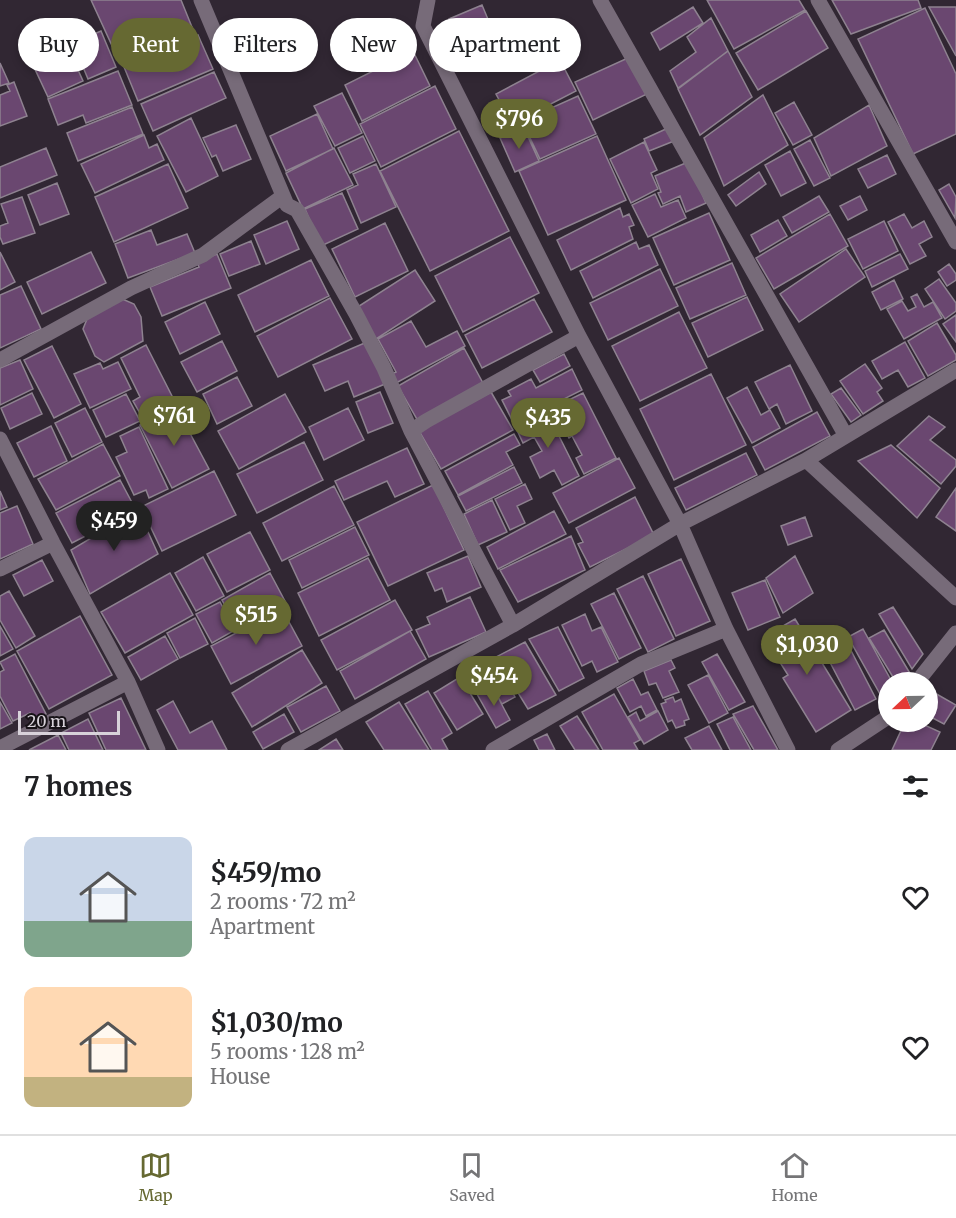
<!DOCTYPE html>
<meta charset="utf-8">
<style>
:root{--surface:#fff;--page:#f6f6f6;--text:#202124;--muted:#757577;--line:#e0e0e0;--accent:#666932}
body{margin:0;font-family:Merriweather,serif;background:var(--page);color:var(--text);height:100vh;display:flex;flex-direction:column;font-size:22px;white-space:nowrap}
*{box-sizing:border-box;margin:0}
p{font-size:20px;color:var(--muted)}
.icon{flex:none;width:33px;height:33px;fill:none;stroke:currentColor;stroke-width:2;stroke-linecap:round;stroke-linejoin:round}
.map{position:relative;height:750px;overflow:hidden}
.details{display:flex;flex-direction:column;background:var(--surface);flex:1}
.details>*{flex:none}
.banner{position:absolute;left:18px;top:18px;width:600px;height:54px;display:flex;gap:12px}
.needle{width:39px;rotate:248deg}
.fabs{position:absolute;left:878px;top:672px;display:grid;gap:12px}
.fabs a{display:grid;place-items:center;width:60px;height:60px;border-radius:50%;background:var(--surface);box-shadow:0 3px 9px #0003;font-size:30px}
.scale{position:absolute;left:18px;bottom:15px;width:102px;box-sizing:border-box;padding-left:6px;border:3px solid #d8d2da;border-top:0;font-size:16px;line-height:21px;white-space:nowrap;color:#d8d2da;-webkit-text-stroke:4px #171217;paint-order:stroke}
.price{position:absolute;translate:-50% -51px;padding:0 14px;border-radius:21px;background:var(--accent);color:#fff;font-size:20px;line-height:39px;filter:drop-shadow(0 2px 3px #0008)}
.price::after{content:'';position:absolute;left:50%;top:36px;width:18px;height:14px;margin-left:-9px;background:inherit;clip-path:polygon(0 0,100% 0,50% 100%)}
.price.current{background:#222;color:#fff}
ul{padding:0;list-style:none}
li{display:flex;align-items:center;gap:18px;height:150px;padding:0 24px}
li span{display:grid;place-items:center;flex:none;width:168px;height:120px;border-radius:12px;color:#555}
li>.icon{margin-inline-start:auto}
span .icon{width:72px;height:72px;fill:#fffc;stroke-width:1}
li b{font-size:26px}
h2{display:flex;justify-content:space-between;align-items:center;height:72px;padding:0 24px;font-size:26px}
.chip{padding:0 21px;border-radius:27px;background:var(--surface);box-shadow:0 3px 9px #0003;font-size:21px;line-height:54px}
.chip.current{background:var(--accent);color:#fff}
.menu{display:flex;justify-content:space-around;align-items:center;height:84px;border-top:2px solid var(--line);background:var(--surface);font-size:16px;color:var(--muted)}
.menu a{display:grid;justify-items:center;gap:3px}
.menu .current{color:var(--accent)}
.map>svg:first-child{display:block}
.building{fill:#6a4770;stroke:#8e8290;stroke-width:1.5}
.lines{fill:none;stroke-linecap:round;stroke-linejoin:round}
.minor{stroke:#776b79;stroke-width:15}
</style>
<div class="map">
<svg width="956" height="750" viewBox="0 0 956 750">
<rect width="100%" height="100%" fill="#312733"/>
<path class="building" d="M91 0H181L194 32 120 63Z
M707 0H799L805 10 734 49Z
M832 0H918L921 8 851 34Z
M482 5 490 24 458 38 449 19Z
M693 7 703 23 660 50 651 33Z
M929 7H956V56Z
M925 8 956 74V134L913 154 858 39Z
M806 11 828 48 758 90 736 53Z
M711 18 728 51 678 88 670 71 696 52 687 37Z
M491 25 500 45 469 60 460 40Z
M101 31 116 67 88 79 73 43Z
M198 35 213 69 138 101 124 67Z
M68 48 83 81 48 97 33 65Z
M413 51 430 86 362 121 345 85Z
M728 51 752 97 700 135 678 89Z
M630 57 647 94 593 120 575 82Z
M560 60 576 91 512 124 496 94Z
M0 63 9 83 0 86Z
M118 71 132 105 86 123 83 115 58 125 48 99Z
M214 72 226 98 153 131 141 104Z
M14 82 27 116 0 126V95L10 91 7 85Z
M435 86 456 129 381 167 360 124Z
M342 93 362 133 335 146 314 106Z
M763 95 788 145 724 186 704 138Z
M578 96 596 134 540 159 522 121Z
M794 102 812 135 793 145 775 113Z
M869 105 887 146 831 176 814 138Z
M132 107 143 134 78 161 67 133Z
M317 114 333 149 286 171 270 136Z
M191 118 218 176 186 192 157 136Z
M236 125 251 159 223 171 216 155 212 157 203 138Z
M524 128 539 161 515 172 500 138Z
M668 128 674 141 649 151 644 139Z
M459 131 509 231 430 271 380 171Z
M144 135 149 148 157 144 164 160 95 193 81 164Z
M363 136 375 161 350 173 338 148Z
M597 136 626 200 548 235 519 171Z
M810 140 830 178 814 186 794 149Z
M644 142 657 170 651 173 658 189 631 203 610 159Z
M46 148 57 175 0 198V167Z
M334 148 353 185 303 209 286 173Z
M790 151 806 183 781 196 765 165Z
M887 155 896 174 868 188 858 169Z
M688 162 706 203 686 212 680 196 663 204 658 193 661 192 655 176Z
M168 164 188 208 114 242 95 197Z
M376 164 396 207 361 223 347 190 358 185 353 174Z
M759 172 766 184 736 206 728 195Z
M57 183 69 214 40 225 28 195Z
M949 184 956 197 955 218 939 190Z
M342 193 358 229 321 246 305 209Z
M655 194 661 207 678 200 686 218 648 237 632 205Z
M819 196 829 212 792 233 783 217Z
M860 196 867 210 848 220 840 206Z
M22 197 35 233 3 244 0 237V226L8 223 1 204Z
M620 208 623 217 629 214 634 225 629 227 633 239 571 270 557 240Z
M709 213 730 260 674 285 653 238Z
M830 214 848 246 774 289 756 258Z
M904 214 912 228 924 221 932 237 919 244 926 256 910 264 888 222Z
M778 220 787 236 760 252 751 235Z
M287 221 299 249 266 264 254 235Z
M884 221 898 251 863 269 848 239Z
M385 223 408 271 355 297 332 249Z
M151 230 157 245 187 234 195 253 128 278 115 244Z
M510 237 539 293 463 332 435 276Z
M251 241 260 264 229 276 220 254Z
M636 242 639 249 649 245 658 265 593 298 580 271Z
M846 249 865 277 799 322 780 294Z
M0 252 15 282 0 290Z
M91 252 106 283 42 314 27 282Z
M217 254 231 288 162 316 150 287 199 267 197 262Z
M900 254 908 269 872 287 865 271Z
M311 260 329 296 255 332 238 295Z
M732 263 746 295 690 319 676 288Z
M949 264 956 274V280L947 286 938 272Z
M660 269 678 306 608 340 590 303Z
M415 270 435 301 376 339 356 308Z
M939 279 956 303V311L945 319 925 289Z
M894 280 903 299 881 310 872 292Z
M21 286 41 329 0 348V295Z
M917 294 924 307 933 302 942 318 904 339 887 309 902 301 908 311 916 307 911 297Z
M747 297 763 330 708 357 692 323Z
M120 298 134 304 141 317 143 341 104 362 95 356 83 329 87 319Z
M330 298 352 339 278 377 257 336Z
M534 299 552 332 482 368 465 335Z
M205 302 220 334 180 354 165 322Z
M679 312 707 368 640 401 612 346Z
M956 315V342L943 324Z
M411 321 426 347 457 331 465 346 396 383 391 374 396 372 378 339Z
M937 323 956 355V360L928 376 908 341Z
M222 341 237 371 197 392 181 362Z
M367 342 385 384 354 397 348 381 325 391 313 365Z
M905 342 925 378 908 387 898 370 882 379 872 361Z
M146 345 173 398 141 415 133 401 140 397 121 358Z
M52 346 81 404 54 418 24 360Z
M464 348 484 385 418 421 398 386Z
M564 354 570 366 540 382 533 370Z
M20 360 33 389 0 405V368Z
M118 362 131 389 90 408 74 374 100 363 103 369Z
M865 364 882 388 877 392 883 401 863 414 840 381Z
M790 365 812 411 786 424 777 404 769 409 755 382Z
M572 369 582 390 514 424 502 400 511 396 508 391 531 379 536 388Z
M711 374 746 445 674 480 640 409Z
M237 377 252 406 217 424 203 394Z
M747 387 761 415 770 410 780 428 752 443 727 398Z
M841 388 861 415 851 422 831 394Z
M380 392 393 423 368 433 356 402Z
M491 392 513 430 441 469 419 431Z
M32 393 42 414 10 429 1 408Z
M583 393 616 458 584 474 576 458 582 455 572 436 569 438 558 418 555 420 550 409Z
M126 394 140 421 106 437 93 410Z
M285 394 306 432 239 469 218 431Z
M176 407 209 469 172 488 140 425Z
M85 408 102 442 72 457 55 423Z
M348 408 364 440 324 460 309 427Z
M547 412 579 476 562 485 554 470 540 478 530 457 542 451 534 437 523 443 516 428Z
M817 412 830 436 765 470 753 447Z
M929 416 945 427 930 440 956 460V466L941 484 897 446Z
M51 426 67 461 34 477 17 443Z
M139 427 168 489 149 498 146 490 134 495 116 457 127 452 120 436Z
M514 434 520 445 506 452 513 465 458 495 445 471Z
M304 442 323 480 257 513 237 474Z
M103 444 120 476 56 510 38 479Z
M891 445 940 488 917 518 858 461Z
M407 448 424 484 395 497 387 481 344 500 335 481Z
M746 453 757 475 686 510 675 488Z
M619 458 635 488 569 523 553 493Z
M514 467 522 483 466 511 458 496Z
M214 471 236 515 162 551 141 507Z
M120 480 136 510 72 543 56 513Z
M525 484 532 499 517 506 525 523 510 530 495 499Z
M433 485 464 550 388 586 357 522Z
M334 486 354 525 282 561 263 523Z
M956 488V531L936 517Z
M0 491 7 507 0 510Z
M635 497 654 535 590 567 578 544 583 542 576 528Z
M492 500 507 532 478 545 464 514Z
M17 506 33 544 0 559V513Z
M138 510 158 554 90 594 71 550Z
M554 511 566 534 498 569 487 547Z
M805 517 812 536 788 545 781 526Z
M355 527 369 555 302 588 289 560Z
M250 532 270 570 227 592 207 554Z
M571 536 585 570 518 602 500 570Z
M468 556 481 587 447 602 442 588 435 591 427 573Z
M795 556 813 593 783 613 766 578Z
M203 557 224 596 196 611 175 573Z
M368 558 390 600 319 636 298 593Z
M681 559 710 621 676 636 648 574Z
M42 560 53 581 24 596 13 575Z
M170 573 193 615 125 653 101 612Z
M270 573 286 603 238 629 222 600Z
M643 576 674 639 648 652 617 589Z
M765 580 780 617 748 630 732 593Z
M9 591 35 636 16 648 0 620V596Z
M614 593 641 648 619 659 591 604Z
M470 597 486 632 429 657 416 630 430 624 427 617Z
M395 600 412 630 337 670 321 640Z
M220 602 235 630 212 643 196 614Z
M893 607 923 654 912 669 879 614Z
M282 609 302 646 231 684 211 646Z
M585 614 592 631 601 627 618 662 597 672 592 661 582 666 562 625Z
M80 616 112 675 49 709 17 651Z
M195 618 208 644 180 658 167 633Z
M795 619 851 710 816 732 783 678 788 675 764 637Z
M0 626 13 649 0 656Z
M558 627 584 678 559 691 529 639Z
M863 629 892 682H888V690L880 694 848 637Z
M884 630 911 675 899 682H896L869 638Z
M410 631 426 659 355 699 340 671Z
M165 636 178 659 141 680 128 657Z
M844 637 876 699 855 710 823 649Z
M525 642 556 695 528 709 496 657Z
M302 650 322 683 252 727 232 693Z
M15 654 46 714 34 720 30 713 13 721 0 696V672L4 670 0 662Z
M717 654 745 702 729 710 702 662Z
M495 660 515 697 502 704 489 680 473 689 466 675Z
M671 660 675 668 669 671 679 692 663 698 656 683 649 685 644 671Z
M708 675 728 713 709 723 688 685Z
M460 677 483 714 457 730 434 693Z
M633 679 641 695 648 692 657 710 646 716 641 706 630 712 617 688Z
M326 686 340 711 301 732 287 707Z
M492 686 510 720 496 728 477 694Z
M428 691 452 733 442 739 448 750H432L405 704Z
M933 692 956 705 944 724 927 715V701Z
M614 694 640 740 634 743 638 750H603L582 712Z
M673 697 675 702 681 699 689 719 684 721 685 725 676 728 672 720 668 722 661 704 666 702 665 700Z
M121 698 146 750H106L89 713Z
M173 701 190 733 212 721 227 750H178L157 710Z
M0 702 12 723 0 729Z
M399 702 429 750H384L366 722Z
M753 706 778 750H754L733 714Z
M658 711 668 730 644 744 628 717 636 712 640 721Z
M284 714 294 732 263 749 253 732Z
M577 716 599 750H575L560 726Z
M733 717 751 750H730L717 724Z
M88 719 103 750H69L61 733Z
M905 722H918L940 732 931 750H892Z
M709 726 722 750H692L685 738Z
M547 734 555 750H539L534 740Z
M58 735 66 750H29Z
M336 739 343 750H319Z"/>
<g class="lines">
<path class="minor" d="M201 0 287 205 297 210 356 314 384 368 411 431 513 625
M428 0 423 26 579 336 680 524 726 629 788 750
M600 0 846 436
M818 0 956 242
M0 360 131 288 203 255 283 196
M411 431 426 421 579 336
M0 439 53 543 128 682 158 750
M806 460 956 598
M0 569 53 543
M917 682 956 633
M0 748 128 682
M288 750 513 625 680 524 806 460 956 370
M493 750 641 664 726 629
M838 750 888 717"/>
</g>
</svg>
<div class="fabs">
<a><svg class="needle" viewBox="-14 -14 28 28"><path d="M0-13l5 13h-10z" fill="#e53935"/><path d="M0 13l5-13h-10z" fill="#757577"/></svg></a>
</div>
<div class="scale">20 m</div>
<b class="price" style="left:519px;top:150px">$796</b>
<b class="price" style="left:174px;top:447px">$761</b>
<b class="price" style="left:548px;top:449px">$435</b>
<b class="price current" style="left:114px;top:552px">$459</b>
<b class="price" style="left:256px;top:646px">$515</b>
<b class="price" style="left:807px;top:676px">$1,030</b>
<b class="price" style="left:494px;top:707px">$454</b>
<div class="banner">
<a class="chip">Buy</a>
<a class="chip current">Rent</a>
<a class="chip">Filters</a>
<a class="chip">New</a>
<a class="chip">Apartment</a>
</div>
</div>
<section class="details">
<h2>7 homes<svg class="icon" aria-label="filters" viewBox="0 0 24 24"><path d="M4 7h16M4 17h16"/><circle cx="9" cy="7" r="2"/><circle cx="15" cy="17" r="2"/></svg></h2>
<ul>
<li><span style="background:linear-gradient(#c9d6e8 70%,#7fa58c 0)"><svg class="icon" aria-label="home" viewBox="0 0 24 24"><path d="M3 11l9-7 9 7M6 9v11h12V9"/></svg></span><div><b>$459/mo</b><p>2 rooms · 72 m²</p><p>Apartment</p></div><svg class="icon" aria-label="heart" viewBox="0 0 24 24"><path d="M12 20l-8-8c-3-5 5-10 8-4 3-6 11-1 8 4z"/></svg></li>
<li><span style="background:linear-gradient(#ffd9b3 75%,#c2b280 0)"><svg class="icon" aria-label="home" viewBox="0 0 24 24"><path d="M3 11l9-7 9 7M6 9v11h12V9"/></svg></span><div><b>$1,030/mo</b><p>5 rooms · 128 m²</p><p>House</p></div><svg class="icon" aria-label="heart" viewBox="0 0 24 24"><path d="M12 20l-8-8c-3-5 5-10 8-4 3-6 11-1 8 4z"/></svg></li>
</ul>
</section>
<nav class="menu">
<a class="current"><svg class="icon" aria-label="map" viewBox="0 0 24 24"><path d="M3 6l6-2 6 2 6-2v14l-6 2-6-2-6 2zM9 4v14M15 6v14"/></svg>Map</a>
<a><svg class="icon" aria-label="saved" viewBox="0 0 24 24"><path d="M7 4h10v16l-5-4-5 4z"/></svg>Saved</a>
<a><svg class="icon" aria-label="home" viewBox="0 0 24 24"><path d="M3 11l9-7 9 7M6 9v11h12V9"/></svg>Home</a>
</nav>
